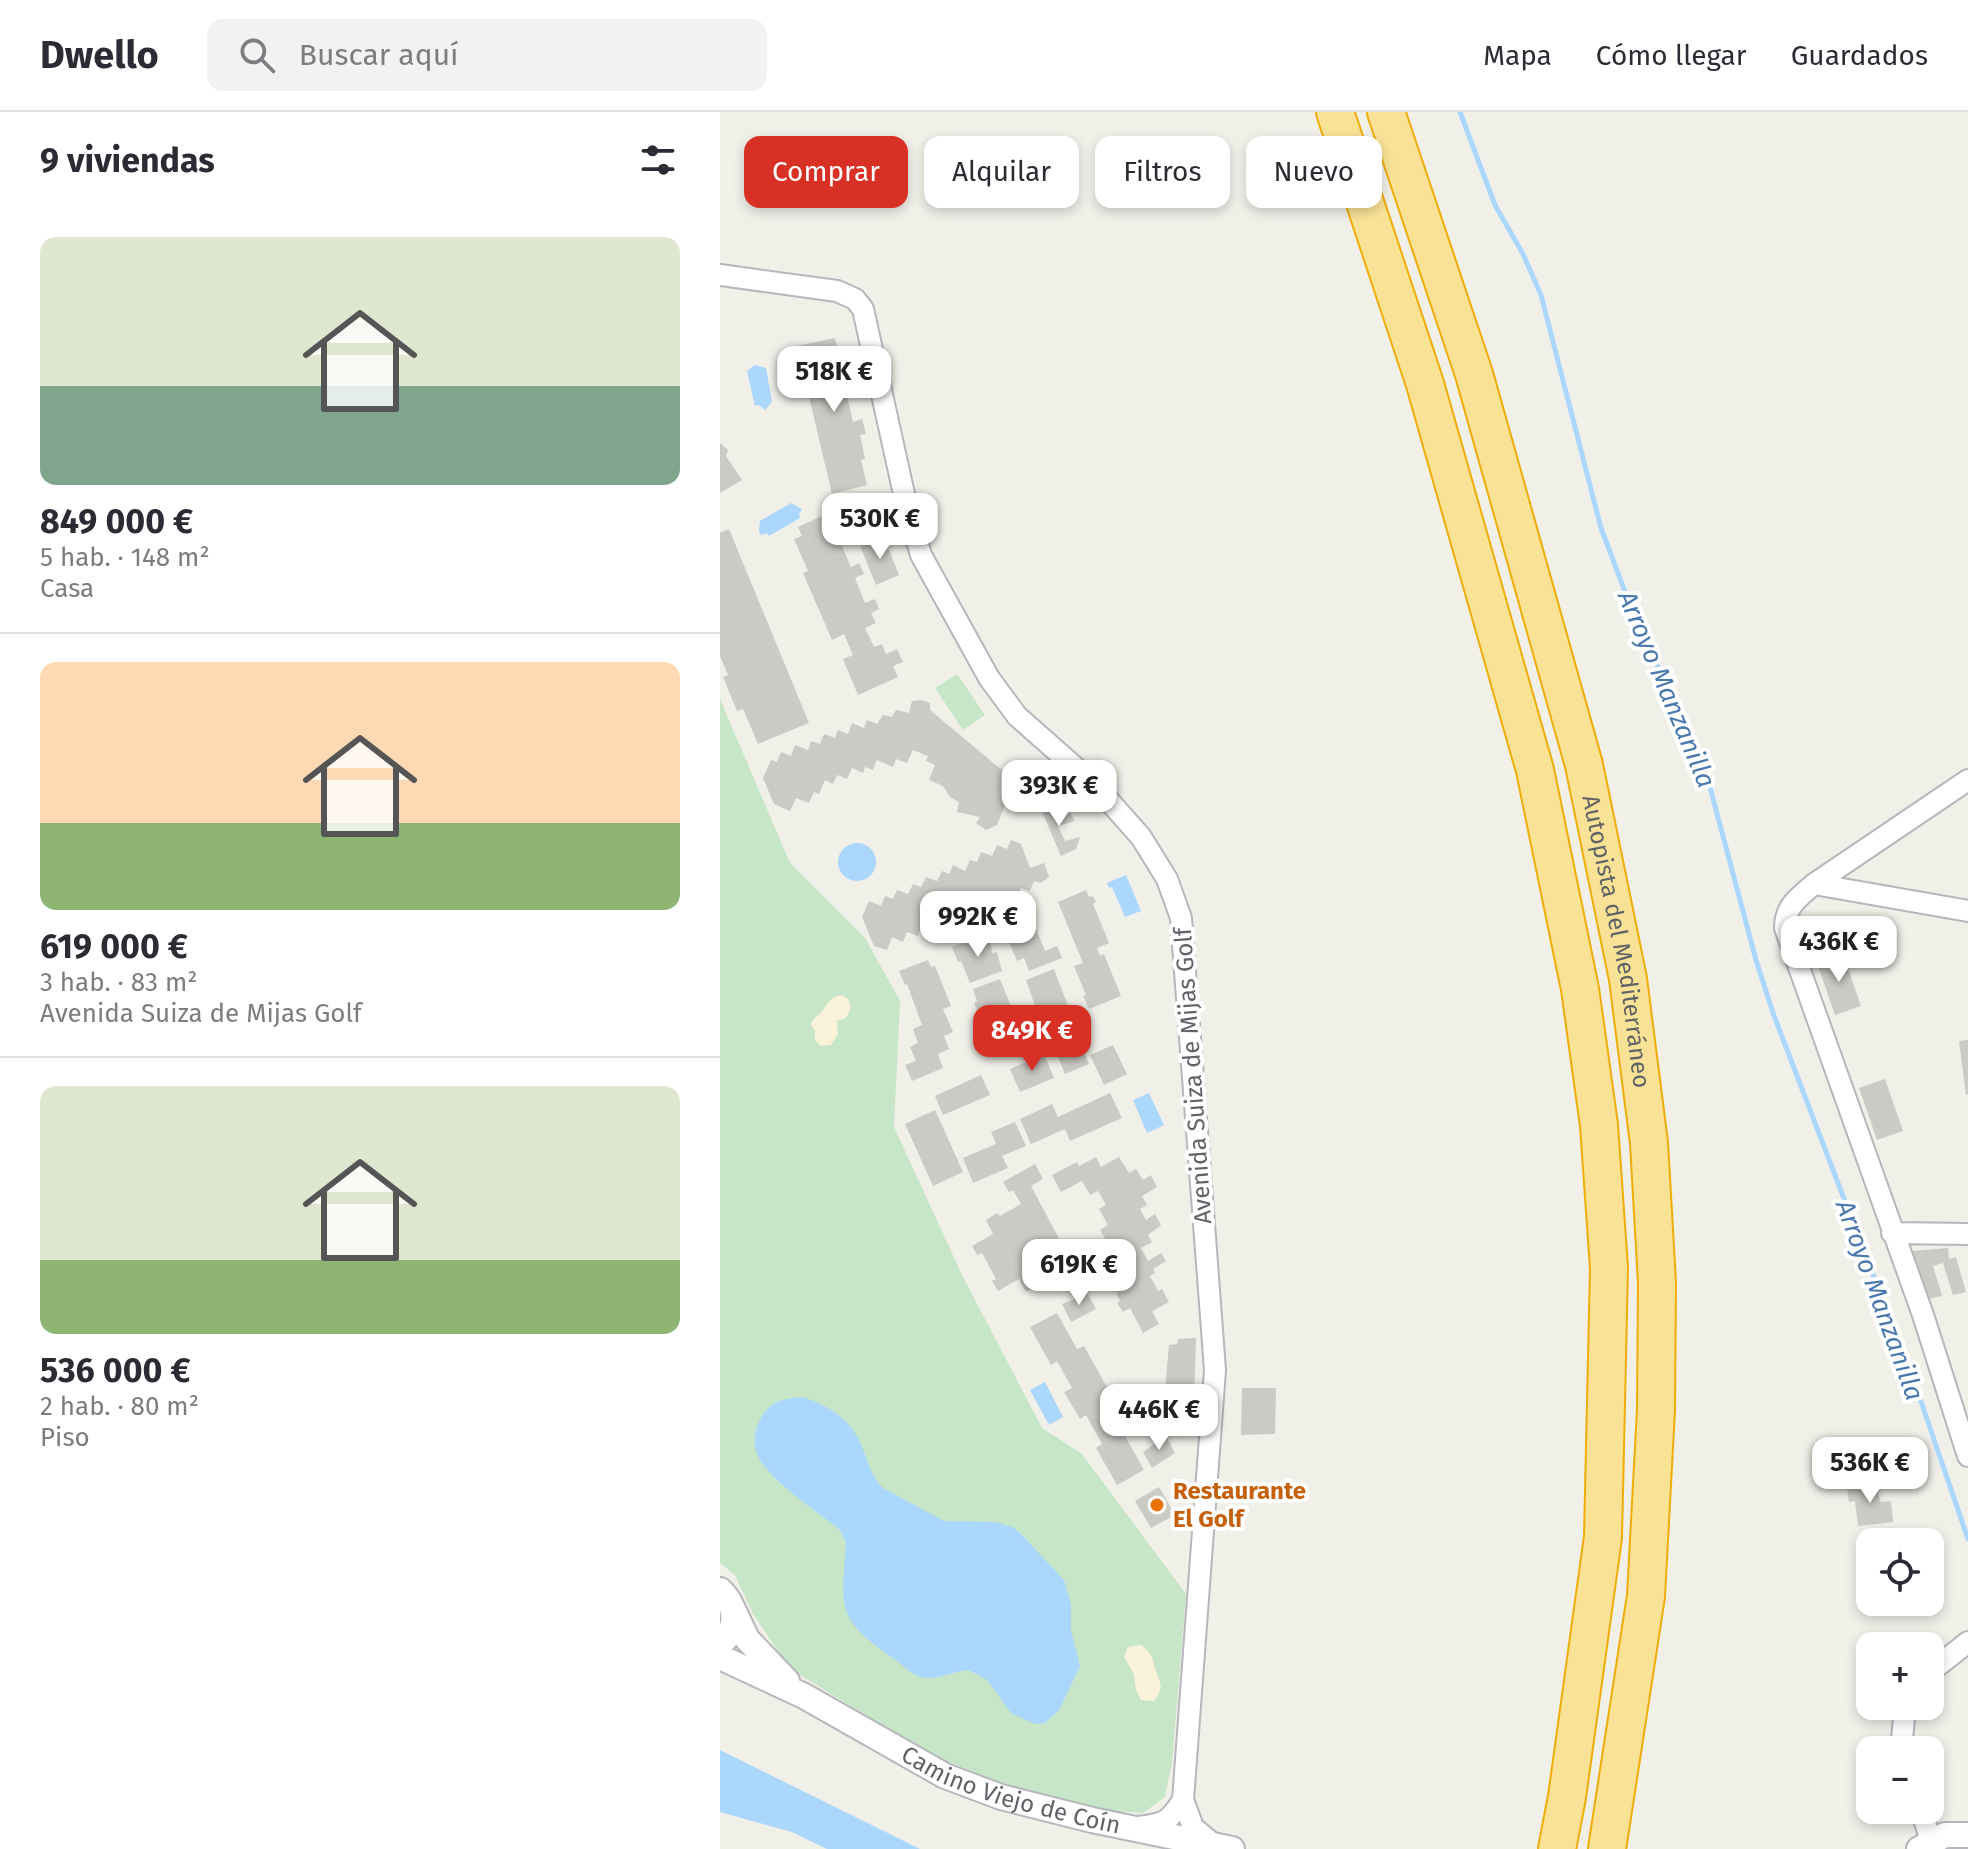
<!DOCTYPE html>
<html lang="es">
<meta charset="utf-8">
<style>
:root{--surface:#fff;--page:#f2f2f3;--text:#2b2b33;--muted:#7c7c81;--line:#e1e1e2;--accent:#d93025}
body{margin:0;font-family:"Fira Sans",sans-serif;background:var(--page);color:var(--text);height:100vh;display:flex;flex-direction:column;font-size:30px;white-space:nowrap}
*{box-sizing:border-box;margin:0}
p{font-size:26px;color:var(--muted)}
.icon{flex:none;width:44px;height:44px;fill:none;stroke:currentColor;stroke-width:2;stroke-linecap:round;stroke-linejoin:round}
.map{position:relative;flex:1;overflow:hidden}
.sheet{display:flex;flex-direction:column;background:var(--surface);width:720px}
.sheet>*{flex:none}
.top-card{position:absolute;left:24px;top:24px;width:760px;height:72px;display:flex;gap:16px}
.fabs{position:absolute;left:1136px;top:1416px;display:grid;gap:16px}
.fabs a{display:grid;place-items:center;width:88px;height:88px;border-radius:16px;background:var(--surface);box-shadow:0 4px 12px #0003;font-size:40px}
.price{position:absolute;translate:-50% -68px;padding:0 18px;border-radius:16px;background:#fff;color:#222;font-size:26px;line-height:52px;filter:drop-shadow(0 2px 4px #0008)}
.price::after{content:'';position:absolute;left:50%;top:48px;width:24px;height:18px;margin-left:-12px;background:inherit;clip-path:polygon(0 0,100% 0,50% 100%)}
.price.on{background:var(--accent);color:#fff}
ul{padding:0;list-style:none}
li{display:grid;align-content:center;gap:16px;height:424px;padding:0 40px}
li+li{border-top:2px solid var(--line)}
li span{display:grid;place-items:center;height:248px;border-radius:16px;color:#555}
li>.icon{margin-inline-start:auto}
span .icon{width:144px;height:144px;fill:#fffc;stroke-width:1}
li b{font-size:34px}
h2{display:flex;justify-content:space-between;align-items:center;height:96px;padding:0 40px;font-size:34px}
.tag{padding:0 28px;border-radius:16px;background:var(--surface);box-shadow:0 4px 12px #0003;font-size:28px;line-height:72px}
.tag.on{background:var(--accent);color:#fff}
header{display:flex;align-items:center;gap:48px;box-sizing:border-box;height:112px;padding:0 40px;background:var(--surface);border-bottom:2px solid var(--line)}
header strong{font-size:38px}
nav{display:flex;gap:44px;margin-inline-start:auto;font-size:28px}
.search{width:560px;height:72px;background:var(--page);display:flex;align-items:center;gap:20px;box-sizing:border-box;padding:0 28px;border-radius:16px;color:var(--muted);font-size:30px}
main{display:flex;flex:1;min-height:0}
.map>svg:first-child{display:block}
.green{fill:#c6e6c7}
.sand{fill:#faf3da}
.water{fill:#acd7fc}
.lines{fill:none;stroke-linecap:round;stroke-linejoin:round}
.stream{stroke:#acd7fc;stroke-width:5}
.building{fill:#cccac4}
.minor-casing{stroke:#b5b7bb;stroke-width:24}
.tertiary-casing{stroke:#b5b7bb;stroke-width:28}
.motorway-casing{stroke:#efad09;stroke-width:40}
.minor{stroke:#fff;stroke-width:20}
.tertiary{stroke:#fff;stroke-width:24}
.motorway{stroke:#f9e296;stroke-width:36}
.food-dot{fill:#e8710a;stroke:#fff;stroke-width:3}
.labels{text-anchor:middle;stroke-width:8;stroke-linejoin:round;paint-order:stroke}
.street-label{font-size:24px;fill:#5f6267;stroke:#fff}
.food-label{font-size:24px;font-weight:bold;fill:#c56008;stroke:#fff;text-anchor:start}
.water-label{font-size:26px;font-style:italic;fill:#4878ae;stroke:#fff}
</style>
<header>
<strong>Dwello</strong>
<div class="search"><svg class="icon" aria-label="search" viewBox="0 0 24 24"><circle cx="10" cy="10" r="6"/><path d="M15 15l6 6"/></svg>Buscar aquí</div>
<nav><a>Mapa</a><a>Cómo llegar</a><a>Guardados</a></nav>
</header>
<main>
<section class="sheet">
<h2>9 viviendas<svg class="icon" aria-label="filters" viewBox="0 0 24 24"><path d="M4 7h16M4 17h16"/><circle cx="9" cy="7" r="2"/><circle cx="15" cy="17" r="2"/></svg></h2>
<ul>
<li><span style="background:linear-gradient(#dfe7d0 60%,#7fa58c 0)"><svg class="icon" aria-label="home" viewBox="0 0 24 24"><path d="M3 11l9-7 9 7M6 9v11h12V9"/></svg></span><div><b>849 000 €</b><p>5 hab. · 148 m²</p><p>Casa</p></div></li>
<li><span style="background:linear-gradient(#ffd9b3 65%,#8fb573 0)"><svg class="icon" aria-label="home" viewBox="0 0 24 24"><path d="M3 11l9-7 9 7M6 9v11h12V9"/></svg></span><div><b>619 000 €</b><p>3 hab. · 83 m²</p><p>Avenida Suiza de Mijas Golf</p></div></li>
<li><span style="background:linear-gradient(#dfe7d0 70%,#8fb573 0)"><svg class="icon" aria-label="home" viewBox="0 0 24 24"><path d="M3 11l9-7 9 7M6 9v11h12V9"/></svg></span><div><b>536 000 €</b><p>2 hab. · 80 m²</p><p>Piso</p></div></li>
</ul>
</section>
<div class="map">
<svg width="1248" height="1737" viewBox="0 0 1248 1737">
<rect width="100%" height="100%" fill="#f0efe8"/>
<path class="green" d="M237 562 265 603 243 618 215 576Z
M0 587 70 751 145 826 180 889 174 1015 242 1163 322 1316 362 1342 466 1482 452 1651 445 1685 423 1701 382 1698 310 1682 221 1647 136 1597 75 1560 55 1535 32 1500 15 1463 0 1451Z"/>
<path class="sand" d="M122 883 128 887 131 895 126 906 117 909 118 922 111 933 101 934 95 928V919L91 913C94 904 98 905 103 898 110 889 110 885 122 883Z
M421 1533C431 1540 432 1545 435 1556 439 1572 446 1573 434 1589L421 1588 416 1578 414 1562 404 1545 408 1535Z"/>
<path class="water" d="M35 253 46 256 52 290 45 298 39 293 35 294 27 259Z
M71 391 82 397 79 402 80 406 49 424 47 421 41 423 39 419 40 409Z
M118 750a19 19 0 1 1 38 0a19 19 0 1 1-38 0Z
M406 763 421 799 405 805 392 775 389 776 387 771Z
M429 981 444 1013 427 1021 413 988Z
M325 1270 343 1305 329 1313 310 1278Z
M83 1285C105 1293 127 1304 138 1326 147 1343 149 1362 163 1376L224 1409 275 1410 293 1415 303 1424 344 1468 351 1492V1518L360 1554 339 1598 325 1611 316 1612 292 1602 267 1568 249 1558C234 1559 220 1567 206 1566 193 1565 184 1554 174 1547 116 1506 121 1499 126 1431L120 1418C96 1398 57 1374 40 1348 32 1336 34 1318 41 1306 50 1289 66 1286 83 1285Z
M0 1638 200 1737H107L72 1720 0 1700Z"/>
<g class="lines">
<path class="stream" d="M740 0 775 93 803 142 821 183 881 416 916 509 983 649 1036 848 1053 901 1196 1275 1248 1427"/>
</g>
<path class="building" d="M115 226 122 255 129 253 134 273 125 275 133 310 142 307 146 322 140 323 145 347 141 348 147 373 112 382 77 234Z
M0 331 8 338 6 344 22 368 0 381Z
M102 404 110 422 128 414 134 429 122 434 131 455 139 451 144 462 135 466 145 491 155 487 159 497 151 501 156 511 145 516 154 535 162 532 166 542 177 537 183 550 173 554 178 565 138 583 123 547 133 543 124 522 112 528 83 461 88 459 74 427 82 424 78 415Z
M9 417 89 611 38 632 23 597 17 599 3 565 8 563 0 544V421Z
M164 425 179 463 156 473 140 434Z
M202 588 210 591V598L295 669 277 713 266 718 256 711 260 705 237 700 239 690 230 685 223 674 209 668 215 653 206 649 208 644 193 638 187 651 176 647 173 655 157 648 153 658 145 655 143 661 132 656 127 667 117 663 113 672 105 668 99 682 94 680 89 691 76 686 70 699 54 692 43 666 51 648 57 650 61 640 71 644 75 633 88 638 91 629 100 632 104 622 115 626 118 618 128 622 132 611 144 616 147 608 157 612 163 603 172 605 176 598 189 601 192 589Z
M336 690 343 703 350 701 355 709 338 714 345 729 360 725 356 737 341 744 321 697Z
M291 728 301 732 310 756 324 751 329 765 321 771 314 769 310 779 301 776 298 785 285 780 281 789 268 784 265 791 257 788 252 799 243 796 239 807 231 804 226 814 215 810 212 820 201 815 198 824 187 820 183 830 172 825 167 838 154 834 142 805 149 789 161 794 165 784 173 787 177 778 188 782 193 772 201 775 206 765 217 769 222 759 229 762 233 753 245 759 250 748 257 750 261 740 272 744 277 733 287 737Z
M366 778 369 785 373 784 376 790 373 792 389 831 377 836 380 844 384 842 401 884 369 897 363 884 366 883 354 854 363 851 338 790Z
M310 802 325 839 337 834 342 846 309 859 304 846 297 849 282 814Z
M261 824 263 831 270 828 272 841 277 840 282 859 250 871 241 849 238 850 232 835Z
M1123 842 1141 894 1115 903 1097 851Z
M208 848 211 855 215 854 231 894 223 897 233 920 224 924 229 937 218 942 223 956 192 969 185 953 196 949 190 935 198 931 193 917 202 913 187 872 185 873 179 859Z
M334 857 350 899 321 911 306 868Z
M280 867 300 917 269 929 254 891 257 889 253 877Z
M358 928 369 952 345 962 335 938Z
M1248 928V983H1246L1239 929Z
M393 933 407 962 384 973 370 943Z
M324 942 334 966 300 980 290 957Z
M261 963 270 983 223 1003 215 984Z
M1165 967 1183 1019 1157 1028 1139 976Z
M390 981 402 1006 350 1029 345 1017 311 1032 300 1007 332 992 338 1005Z
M215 998 243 1060 213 1074 185 1012Z
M295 1010 306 1034 282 1044 288 1056 253 1071 243 1046 276 1032 271 1020Z
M376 1045 381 1055 399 1045 409 1061 416 1057 423 1068 431 1063 437 1075 422 1084 427 1093 420 1097 426 1108 435 1102 441 1113 428 1123 432 1130 421 1136 428 1149 441 1141 446 1149 433 1157 435 1161 430 1164 438 1179 442 1177 449 1190 432 1199 439 1212 423 1221 410 1196 403 1200 397 1191 400 1189 396 1182 398 1181 385 1157 398 1149 380 1118 388 1113 379 1097 386 1093 378 1079 370 1083 362 1069 341 1080 332 1063 357 1050 359 1054Z
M315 1052 323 1067 311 1074 354 1155 306 1180 299 1167 278 1179 272 1169 276 1167 262 1141 257 1143 252 1134 273 1122 266 1108 277 1101 280 1104 301 1092 293 1078 289 1080 283 1070Z
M1228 1136 1229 1147 1236 1145 1246 1180 1233 1183 1223 1151 1213 1154 1222 1184 1208 1187 1191 1139Z
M368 1182 376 1197 351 1210 342 1192Z
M337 1201 357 1237 364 1234 411 1318 404 1322 424 1358 397 1373 376 1336 382 1332 366 1303 360 1307 344 1280 352 1276 337 1249 331 1253 310 1215Z
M476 1226 473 1319 463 1325 444 1288 449 1233 457 1232 458 1227Z
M522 1276H556L555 1322 521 1323Z
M446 1324 455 1341 432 1356 423 1340Z
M1157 1371 1160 1390 1171 1389 1173 1410 1138 1414 1135 1389 1129 1390 1127 1375Z
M439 1375 455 1403 431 1416 415 1389Z"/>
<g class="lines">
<defs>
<path id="minor" d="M0 163 117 179 135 187 143 197 186 391 201 443 269 566 297 604 374 672 421 725 447 767 461 806 495 1258 463 1688 473 1715 493 1732
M1248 668 1094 772C1078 786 1065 794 1065 816L1203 1203 1248 1344
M1094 772 1248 799
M1172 1121 1248 1122
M1210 1560 1248 1530
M1181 1638 1184 1606 1190 1594
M1201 1698 1211 1729
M418 1715C444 1712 448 1711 463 1688"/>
<g id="tertiary">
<path d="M0 1478C17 1494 19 1516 0 1532"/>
<path d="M13 1497 27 1527 67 1569"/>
<path id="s1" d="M0 1545 84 1584 225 1664 281 1685 372 1708 512 1737"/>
<path d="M1199 1737 1225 1723H1248"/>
</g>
<g id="motorway">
<path d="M615 0 705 272 815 658 860 877 879 1013 889 1156 883 1425 847 1685 837 1737"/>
<path id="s2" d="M666 0 754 262 864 653 908 867 929 1031 937 1171 936 1298 926 1484 887 1737"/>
</g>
</defs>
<use href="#minor" class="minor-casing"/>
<use href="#tertiary" class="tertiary-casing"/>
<use href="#motorway" class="motorway-casing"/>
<use href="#minor" class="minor"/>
<use href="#tertiary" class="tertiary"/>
<use href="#motorway" class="motorway"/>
</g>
<circle class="food-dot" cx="437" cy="1393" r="8"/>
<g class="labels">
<g class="street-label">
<text dy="8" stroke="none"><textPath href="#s2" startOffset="862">Autopista del Mediterráneo</textPath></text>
<text transform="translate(473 964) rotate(-94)" y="8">Avenida Suiza de Mijas Golf</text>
<text dy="8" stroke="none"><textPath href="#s1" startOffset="322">Camino Viejo de Coín</textPath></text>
</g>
<g class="food-label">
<text x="453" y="1387">Restaurante<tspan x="453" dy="28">El Golf</tspan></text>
</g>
<g class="water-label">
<text transform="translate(947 577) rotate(67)" y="9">Arroyo Manzanilla</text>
<text transform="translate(1160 1188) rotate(70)" y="9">Arroyo Manzanilla</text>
</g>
</g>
</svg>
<div class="fabs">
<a><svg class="icon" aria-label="locate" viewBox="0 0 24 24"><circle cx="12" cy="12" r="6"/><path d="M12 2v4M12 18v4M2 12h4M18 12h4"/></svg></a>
<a>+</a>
<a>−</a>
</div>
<b class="price" style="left:114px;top:302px">518K €</b>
<b class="price" style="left:160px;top:449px">530K €</b>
<b class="price" style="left:339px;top:716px">393K €</b>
<b class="price" style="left:258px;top:847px">992K €</b>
<b class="price" style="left:1119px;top:872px">436K €</b>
<b class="price on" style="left:312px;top:961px">849K €</b>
<b class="price" style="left:359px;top:1195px">619K €</b>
<b class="price" style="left:439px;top:1340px">446K €</b>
<b class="price" style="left:1150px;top:1393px">536K €</b>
<div class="top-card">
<a class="tag on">Comprar</a>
<a class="tag">Alquilar</a>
<a class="tag">Filtros</a>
<a class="tag">Nuevo</a>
</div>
</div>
</main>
